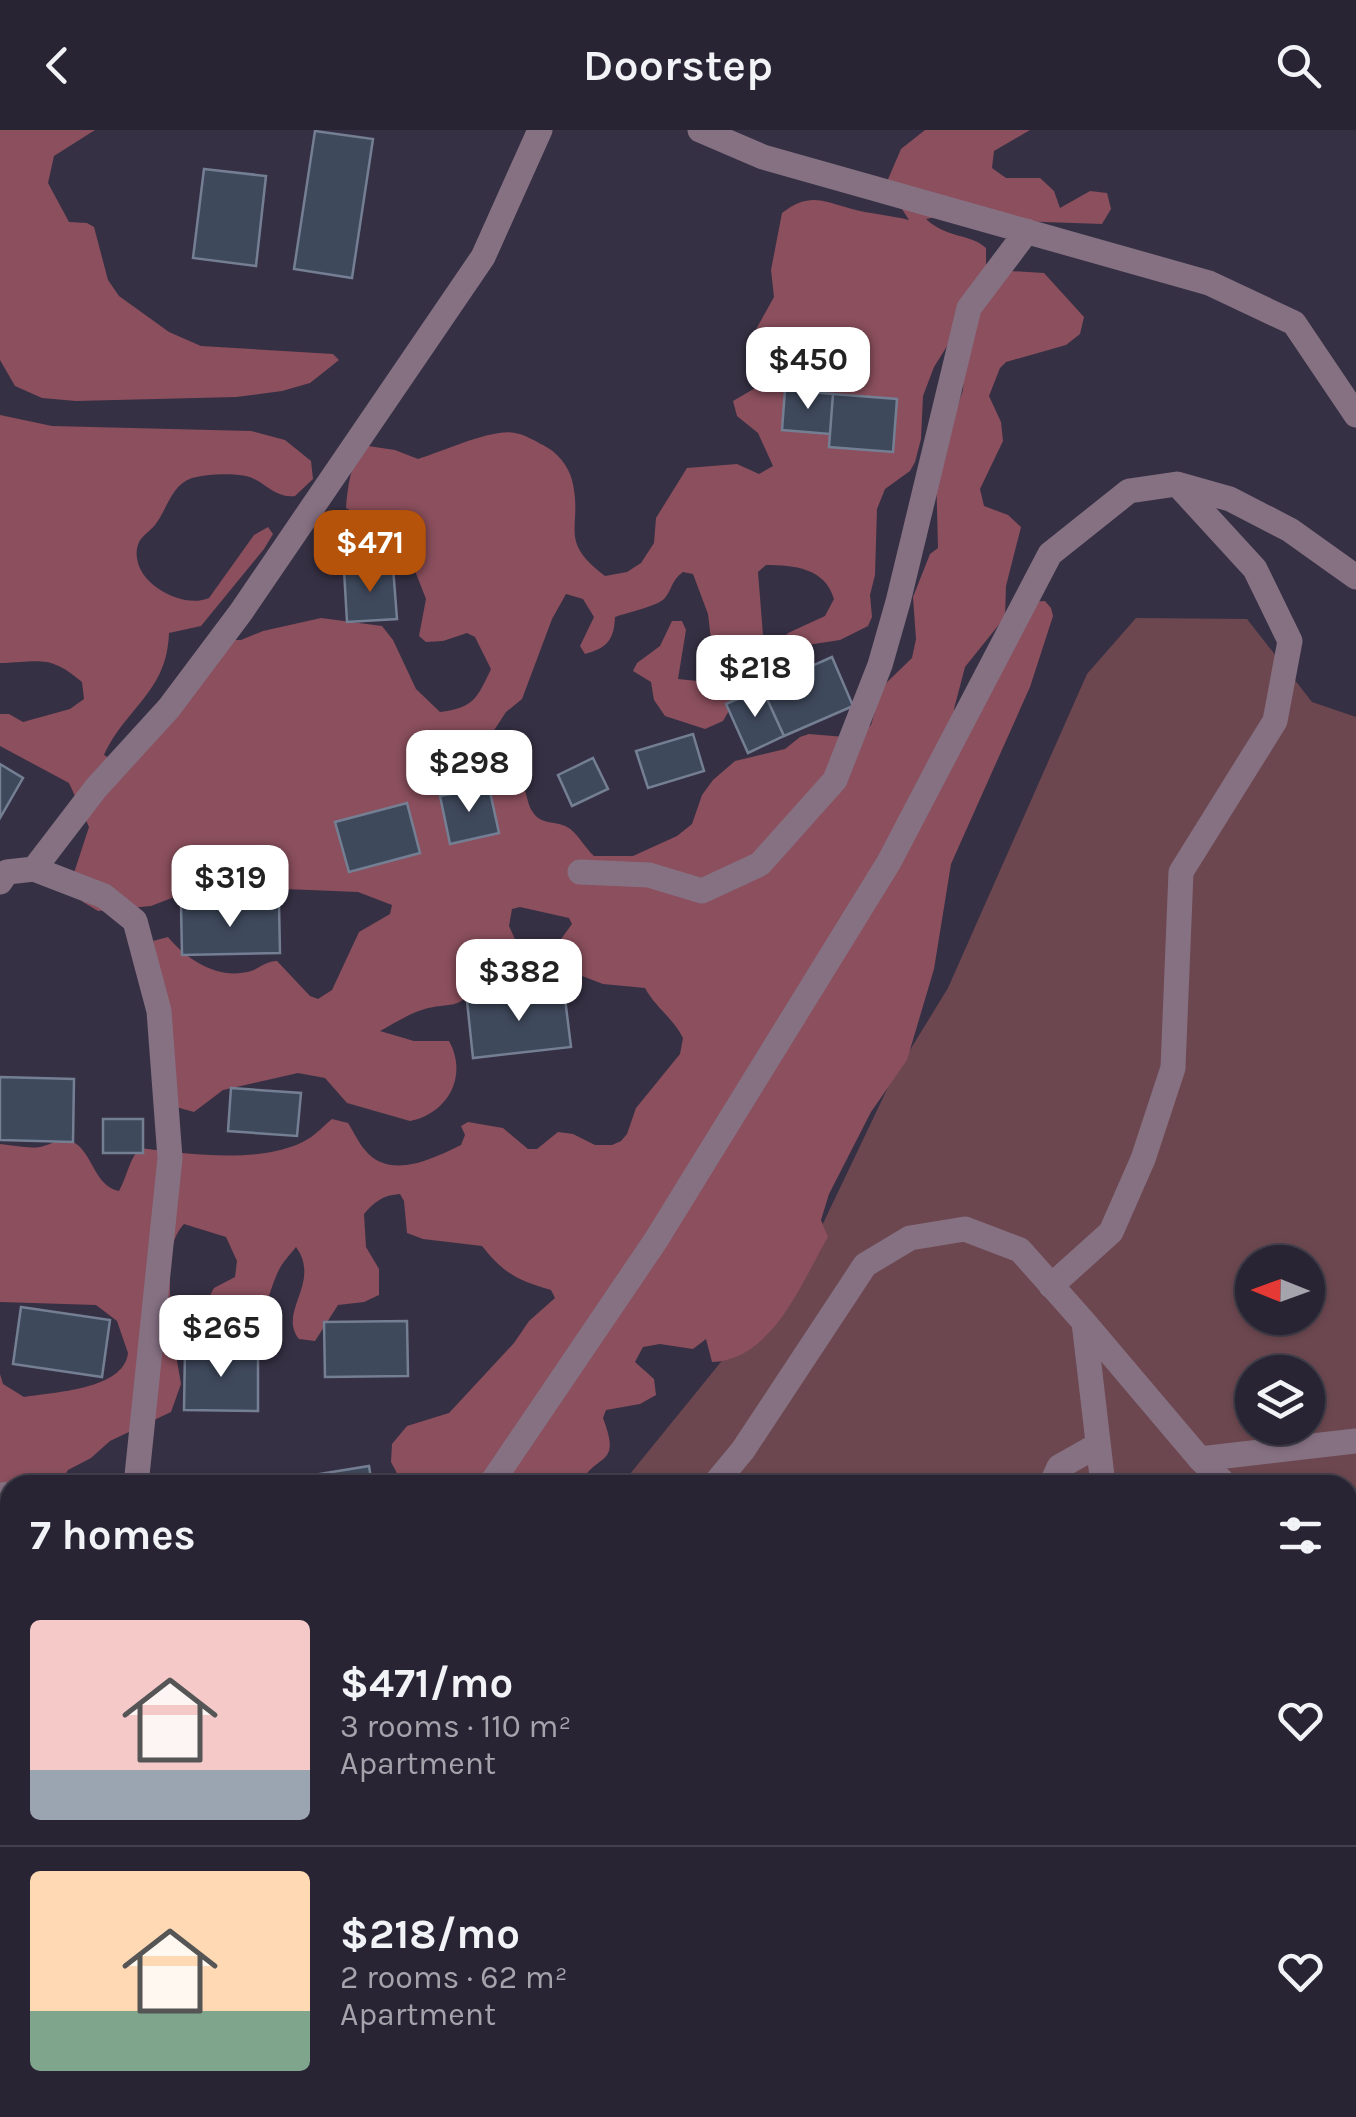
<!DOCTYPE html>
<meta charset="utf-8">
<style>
:root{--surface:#282433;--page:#302c3b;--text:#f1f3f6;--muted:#a5a4ac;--line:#44414e;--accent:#b45309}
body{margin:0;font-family:Karla,sans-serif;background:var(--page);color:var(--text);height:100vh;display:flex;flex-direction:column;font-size:38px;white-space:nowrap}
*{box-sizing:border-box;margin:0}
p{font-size:32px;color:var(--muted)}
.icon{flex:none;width:55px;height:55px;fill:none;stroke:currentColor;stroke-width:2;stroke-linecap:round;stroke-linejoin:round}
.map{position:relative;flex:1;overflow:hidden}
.drawer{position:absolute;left:0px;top:1345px;width:1358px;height:642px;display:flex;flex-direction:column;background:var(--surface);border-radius:30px 30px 0 0;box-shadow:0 2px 8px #0004,0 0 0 2px var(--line)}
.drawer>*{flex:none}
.needle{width:65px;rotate:271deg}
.controls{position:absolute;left:1235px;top:1115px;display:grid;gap:20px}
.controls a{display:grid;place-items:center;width:90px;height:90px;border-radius:50%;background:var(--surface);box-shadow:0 2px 8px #0004,0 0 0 2px var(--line);font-size:50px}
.price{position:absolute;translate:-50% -85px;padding:0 22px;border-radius:20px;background:#fff;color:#222;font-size:32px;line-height:65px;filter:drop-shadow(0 2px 5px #0008)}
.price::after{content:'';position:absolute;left:50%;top:60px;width:30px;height:22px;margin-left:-15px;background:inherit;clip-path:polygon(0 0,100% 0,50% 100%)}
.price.on{background:var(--accent);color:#fff}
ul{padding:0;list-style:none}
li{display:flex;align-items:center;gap:30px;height:250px;padding:0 30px}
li+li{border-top:2px solid var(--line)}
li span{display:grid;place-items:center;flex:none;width:280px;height:200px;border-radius:10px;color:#555}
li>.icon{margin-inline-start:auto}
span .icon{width:120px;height:120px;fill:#fffc;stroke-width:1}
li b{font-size:42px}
h2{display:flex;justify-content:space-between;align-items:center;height:120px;padding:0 30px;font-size:42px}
header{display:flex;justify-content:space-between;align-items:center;height:130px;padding:0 30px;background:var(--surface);font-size:45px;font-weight:600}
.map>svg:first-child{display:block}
.green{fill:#6c474f;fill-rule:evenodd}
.forest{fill:#8b4f5d;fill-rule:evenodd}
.building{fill:#3f495c;stroke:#747f94;stroke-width:2.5}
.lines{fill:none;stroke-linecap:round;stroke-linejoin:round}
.path{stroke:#868292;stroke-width:6;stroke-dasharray:8 5;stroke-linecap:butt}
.minor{stroke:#867183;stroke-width:25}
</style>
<header><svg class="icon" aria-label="back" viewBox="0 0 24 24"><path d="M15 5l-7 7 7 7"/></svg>Doorstep<svg class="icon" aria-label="search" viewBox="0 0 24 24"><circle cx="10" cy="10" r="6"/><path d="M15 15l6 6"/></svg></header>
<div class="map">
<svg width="1356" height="1987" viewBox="0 0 1356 1987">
<rect width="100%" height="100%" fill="#363044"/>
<path class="green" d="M1136 488 1247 489 1312 572 1356 587V1987H1244L1233 1978H1348V1355H621L808 1125 891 951 948 858 1087 544ZM1252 1132H1308V1188H1252ZM1252 1242H1308V1298H1252Z"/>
<path class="forest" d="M0 0H95L54 26 48 53 69 92 87 93 94 97 108 150 119 166 169 202 201 216 333 224 339 230 310 253 282 261 236 267 76 271 42 268 15 256 0 230Z
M925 0H1030L994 21 992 38 1006 48H1040L1054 61 1060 78 1090 61 1107 63 1111 79 1102 94 990 90 950 84 926 89C947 109 970 103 986 118V135L993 140 1044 143 1084 187 1080 204 1066 215 1006 232 1000 238 989 266 1001 292 1003 311 980 359 984 376 1008 385 1021 397 1006 456 1005 487 965 537 954 579 956 597 1029 472 1045 471 1051 478 1053 486 1030 557 951 734 934 839 907 930 871 982 829 1064 821 1090 828 1107C802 1151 773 1230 712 1232L706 1209 693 1219 660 1214 643 1217 635 1232 654 1249 656 1265 640 1274 606 1280 603 1288C622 1338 597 1321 579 1355H403L391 1332 392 1314 407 1296 449 1283 514 1213 529 1191 555 1168 551 1160C518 1150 504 1144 482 1116L423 1109 407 1103 404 1071 400 1064C383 1065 374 1072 364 1084L366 1117 379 1139V1165L364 1172 338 1175 315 1211 299 1209C277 1182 322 1153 296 1117 291 1123 285 1130 281 1136 264 1167 270 1195 229 1212L207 1195 202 1180 214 1158 235 1147 237 1131 226 1107 184 1094C165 1113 171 1152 170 1178L154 1182 153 1193 177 1197 184 1209 176 1225 181 1254 171 1282 110 1311 91 1328 68 1340 59 1355H10V1504L0 1505V1244L3 1254 24 1267C53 1262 124 1260 128 1223L117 1191 96 1175 0 1172V1014C13 1015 27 1019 40 1017 50 1015 60 1007 71 1011 93 1020 93 1056 119 1061 127 1047 129 1029 140 1018 188 1024 265 1035 308 1009 317 1004 324 995 332 989L348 993C354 1002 358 1012 365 1020 390 1051 434 1028 461 1015L465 1005 461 996 468 992 503 998 528 1019H537L558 1002 573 1004 595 1015H612L621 1011 627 1004 636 978 680 924 683 908C673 888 656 878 645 858L603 854 556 836 553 820 572 794 569 788 520 777 512 779 509 796 523 827 502 846 484 847C455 887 454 868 416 882 404 887 391 895 380 901L414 911H449C468 945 449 983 410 991L347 973 325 948 298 943 223 960 194 982 176 977 163 855 153 811 168 807C186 829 217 849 247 842 259 840 264 831 277 831L310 866 318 869 332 860 359 802 390 784 392 775 358 762 261 758 177 766 151 776 98 781 83 772 71 752 89 697 69 653 0 616V584H9L23 592 70 579 84 569 82 552C49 524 41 532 0 533V285L52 296 251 301 285 310 311 331 313 349 295 366C274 369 264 350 246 346 232 343 206 344 192 348 171 355 167 380 155 395 150 401 142 406 139 412 137 417 136 422 137 428 140 456 184 479 209 468L254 405 268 397 273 404 264 419 201 496 169 503C167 562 127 576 104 625L111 629 232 510H241L263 501 321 488 382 496 393 510 416 559 440 582C473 578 477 569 491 539L475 507 467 503 443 511 426 512 419 506 426 469 408 423 396 406 346 378C348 357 350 329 368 316L395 320 418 329C442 322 492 298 515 303 524 304 535 311 543 315 557 322 568 335 572 350 584 398 556 409 605 446L627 442 641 433 654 413 656 388 687 338 737 334 759 344 773 336 758 303 737 286 733 271 762 254 769 231 754 203 774 167 771 140 782 83C810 62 822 71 852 79 870 84 890 85 909 90L886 54 901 19ZM949 213 965 221 963 260 936 339 938 418 930 424 913 467 916 509 912 528 882 557 871 595 857 608 809 604 800 607 785 619 735 631 713 650 702 665 692 694 677 706 633 726H594C585 718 577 702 567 697 555 690 541 696 532 681 524 668 528 647 508 644 492 641 418 670 440 620L480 614 489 608 506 582 522 569 552 489 566 464 583 469 594 487 580 516 585 524C607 518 614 510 615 487 626 483 657 476 664 469 672 461 671 450 683 442L693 444 708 484 715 543 707 552 678 549 686 500 682 491H672L660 516 637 533 633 541 651 552 654 570 665 586 705 599 723 591 738 565 762 545 766 536 769 525 763 505 758 442 766 435C794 435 825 438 834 469L825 486 788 503 782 510 788 518 840 510 868 496 872 487 870 465 875 445 877 379 885 359 910 341 915 332 921 309 923 266 934 237Z
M16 1978H247L240 1987H10Z
M293 1978H361L352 1987H291Z
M563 1978H953L954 1987H571Z"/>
<path class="building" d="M315 1 373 9 352 148 294 139Z
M204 39 266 46 256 136 193 128Z
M785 260 833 264 830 304 782 300Z
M833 264 897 269 893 322 829 317Z
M393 437 397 489 347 492 344 440Z
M832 527 853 576 784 606 762 558Z
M762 558 784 606 748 623 726 574Z
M693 604 704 641 648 658 636 621Z
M593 628 608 659 572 676 558 645Z
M0 634 23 648 0 688Z
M489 657 499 703 450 714 440 666Z
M407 673 420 723 349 742 335 692Z
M279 774 280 823 182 825 181 776Z
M564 860 571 917 473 928 467 871Z
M0 947 74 949 73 1012 0 1010Z
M231 958 301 963 297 1006 228 1001Z
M103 989H143V1023H103Z
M21 1177 110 1190 102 1247 13 1234Z
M407 1191 408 1246 325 1247 324 1192Z
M185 1219 258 1220V1281L184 1280Z
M369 1336 372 1355H264V1353Z
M0 1523 10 1526V1572L0 1568Z"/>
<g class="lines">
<path class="path" d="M0 1962 10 1932"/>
<path class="minor" d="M700 0 763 27 1209 153 1294 193 1356 285
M34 739 104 766 135 791 159 881 170 1028 136 1355
M580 742 649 745 702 761 760 734 835 650 880 535 898 472 969 178 1027 101
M0 752 7 742 34 739 96 658 169 578 241 482 483 127 540 0
M1051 1156 1111 1102 1143 1029 1173 938 1181 742 1275 591 1290 511 1255 439 1178 355
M1084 1192 1200 1329 1226 1355
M1200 1329 1356 1311
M490 1355 656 1110 889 732 1050 424 1129 361 1177 354 1230 369 1290 400 1356 447
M714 1355 743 1320 865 1135 910 1108 965 1099 1020 1120 1084 1192 1103 1355
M1051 1355 1059 1337 1098 1315
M0 1365 10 1364
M1348 1419H1356
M1348 1533H1356
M0 1598 10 1601
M0 1811 10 1812"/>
</g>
</svg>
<div class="controls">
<a><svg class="needle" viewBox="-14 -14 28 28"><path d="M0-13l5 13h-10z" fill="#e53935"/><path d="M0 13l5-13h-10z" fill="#a5a4ac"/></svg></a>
<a><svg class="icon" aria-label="layers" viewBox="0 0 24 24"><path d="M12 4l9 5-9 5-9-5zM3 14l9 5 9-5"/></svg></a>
</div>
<b class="price" style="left:808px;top:282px">$450</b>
<b class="price on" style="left:370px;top:465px">$471</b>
<b class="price" style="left:755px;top:590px">$218</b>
<b class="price" style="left:469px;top:685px">$298</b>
<b class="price" style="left:230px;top:800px">$319</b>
<b class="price" style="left:519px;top:894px">$382</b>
<b class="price" style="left:221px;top:1250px">$265</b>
<section class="drawer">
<h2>7 homes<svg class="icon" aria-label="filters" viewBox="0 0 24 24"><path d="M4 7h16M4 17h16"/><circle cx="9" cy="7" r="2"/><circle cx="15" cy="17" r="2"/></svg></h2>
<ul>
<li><span style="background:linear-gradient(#f6c9c9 75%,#9aa5b1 0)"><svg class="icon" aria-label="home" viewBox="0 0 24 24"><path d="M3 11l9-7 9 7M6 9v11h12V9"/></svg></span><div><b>$471/mo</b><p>3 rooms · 110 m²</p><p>Apartment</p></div><svg class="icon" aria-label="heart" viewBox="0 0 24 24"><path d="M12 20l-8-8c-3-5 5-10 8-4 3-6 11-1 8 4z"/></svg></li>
<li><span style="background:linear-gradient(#ffd9b3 70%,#7fa58c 0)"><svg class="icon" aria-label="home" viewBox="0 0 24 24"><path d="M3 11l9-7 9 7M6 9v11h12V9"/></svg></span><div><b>$218/mo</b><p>2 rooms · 62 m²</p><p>Apartment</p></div><svg class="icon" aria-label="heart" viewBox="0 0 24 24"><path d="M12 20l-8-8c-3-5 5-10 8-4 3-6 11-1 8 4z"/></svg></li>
</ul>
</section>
</div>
